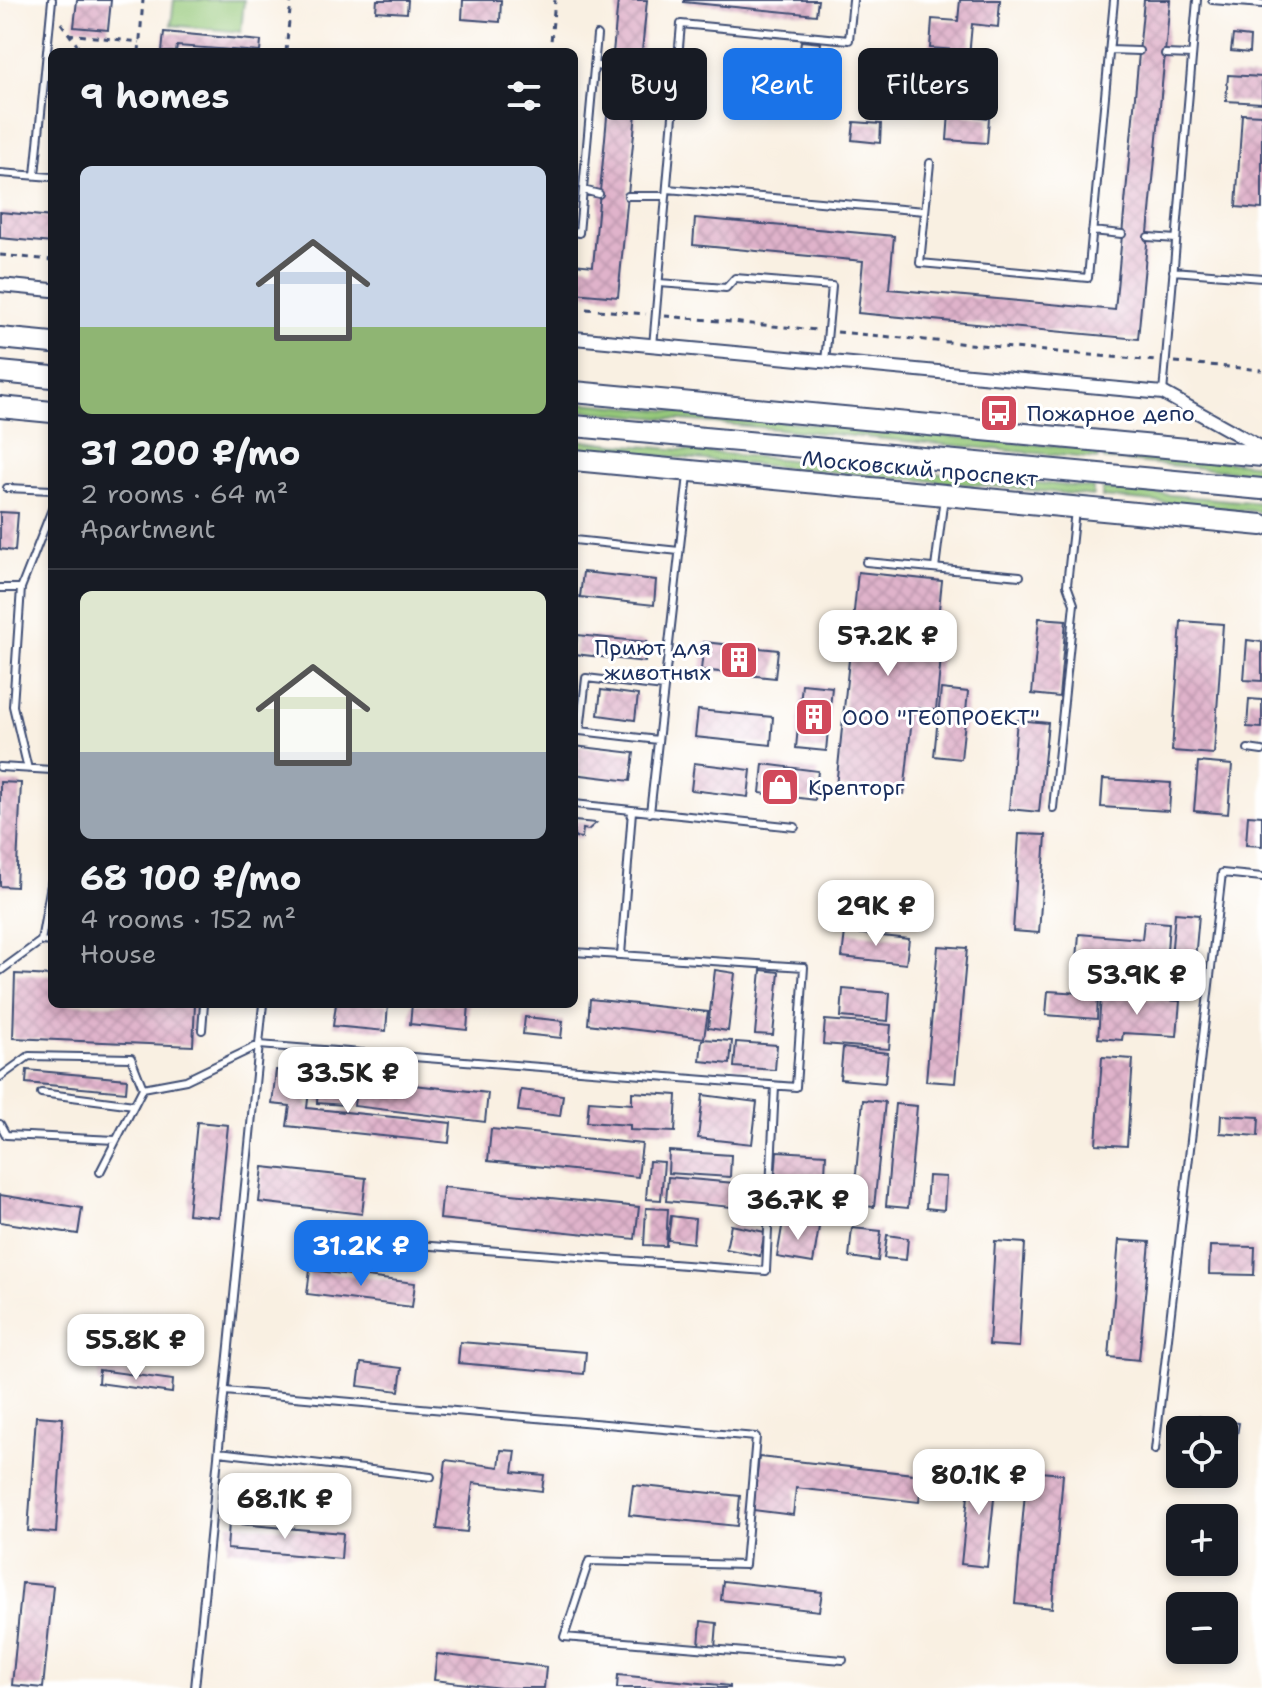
<!DOCTYPE html>
<meta charset="utf-8">
<style>
:root{--surface:#171b24;--page:#242831;--text:#f1f3f6;--muted:#9ea1a6;--line:#363941;--accent:#1a73e8}
body{margin:0;font-family:"Shantell Sans",sans-serif;background:var(--page);color:var(--text);height:100vh;display:flex;flex-direction:column;font-size:30px;white-space:nowrap}
*{box-sizing:border-box;margin:0}
p{font-size:26px;color:var(--muted)}
.icon{flex:none;width:44px;height:44px;fill:none;stroke:currentColor;stroke-width:2;stroke-linecap:round;stroke-linejoin:round}
.map{position:relative;flex:1;overflow:hidden}
.panel{position:absolute;left:48px;top:48px;width:530px;height:960px;display:flex;flex-direction:column;background:var(--surface);border-radius:12px;box-shadow:0 4px 12px #0003}
.panel>*{flex:none}
.guide{position:absolute;left:602px;top:48px;width:540px;height:72px;display:flex;gap:16px}
.fabs{position:absolute;left:1166px;top:1416px;display:grid;gap:16px}
.fabs a{display:grid;place-items:center;width:72px;height:72px;border-radius:12px;background:var(--surface);box-shadow:0 4px 12px #0003;font-size:40px}
.price{position:absolute;translate:-50% -68px;padding:0 18px;border-radius:16px;background:#fff;color:#222;font-size:26px;line-height:52px;filter:drop-shadow(0 2px 4px #0008)}
.price::after{content:'';position:absolute;left:50%;top:48px;width:24px;height:18px;margin-left:-12px;background:inherit;clip-path:polygon(0 0,100% 0,50% 100%)}
.price.current{background:var(--accent);color:#fff}
ul{padding:0;list-style:none}
li{display:grid;align-content:center;gap:16px;height:424px;padding:0 32px}
li+li{border-top:2px solid var(--line)}
li span{display:grid;place-items:center;height:248px;border-radius:12px;color:#555}
li>.icon{margin-inline-start:auto}
span .icon{width:144px;height:144px;fill:#fffc;stroke-width:1}
li b{font-size:34px}
h2{display:flex;justify-content:space-between;align-items:center;height:96px;padding:0 32px;font-size:34px}
.chip{padding:0 28px;border-radius:12px;background:var(--surface);box-shadow:0 4px 12px #0003;font-size:28px;line-height:72px}
.chip.current{background:var(--accent);color:#fff}
.map>svg:first-child{display:block}
.grass{fill:#95c879;stroke:#587c6c;stroke-width:2}
.building{fill:url(#building-cross-hatch)}
.lines{fill:none;stroke-linecap:round;stroke-linejoin:round}
.service-casing{stroke:#3c4c72;stroke-width:10}
.minor-casing{stroke:#3c4c72;stroke-width:16}
.primary-casing{stroke:#3c4c72;stroke-width:24}
.path{stroke:#3c4c72;stroke-width:3;stroke-dasharray:6 6;stroke-linecap:butt}
.service{stroke:#fff;stroke-width:6}
.minor{stroke:#fff;stroke-width:12}
.primary{stroke:#fff;stroke-width:20}
.labels{text-anchor:middle;stroke-width:6;stroke-linejoin:round;paint-order:stroke}
.poi-label{font-size:22px;fill:#1b2f5e;stroke:#fff;text-anchor:start}
.street-label{font-size:22px;fill:#1b2f5e;stroke:#fff}
</style>
<div class="map">
<svg width="1262" height="1688" viewBox="0 0 1262 1688">
<defs>
<pattern id="building-cross-hatch" width="8" height="8" patternUnits="userSpaceOnUse" patternTransform="scale(2)"><rect width="8" height="8" fill="#e0b3cb"/><path d="M0 0l8 8M0 8l8-8" fill="none" stroke="#c09ab1"/></pattern>
</defs>
<rect width="100%" height="100%" fill="#fff"/>
<filter id="ink" filterUnits="userSpaceOnUse"><feTurbulence type="fractalNoise" baseFrequency=".0125" numOctaves="2"/><feDisplacementMap in="SourceGraphic" scale="16" xChannelSelector="R" yChannelSelector="G"/><feConvolveMatrix kernelMatrix="1 2 1 2 8 2 1 2 1" color-interpolation-filters="sRGB"/></filter>
<filter id="wash" filterUnits="userSpaceOnUse"><feTurbulence type="fractalNoise" baseFrequency=".006" numOctaves="4" result="noise"/><feDisplacementMap in="SourceGraphic" scale="32" xChannelSelector="R" yChannelSelector="G"/><feGaussianBlur stdDeviation="1.8" result="paint"/><feColorMatrix in="noise" values="0 0 0 0 0 0 0 0 0 0 0 0 0 0 0 0 0 1.4 0 .05"/><feComposite in="paint" operator="in"/></filter>
<g filter="url(#wash)">
<rect width="100%" height="100%" fill="#f9f0e2"/>
<path class="grass" d="M174 0H244L241 32 171 25Z
M574 402 1098 450V459L574 410Z
M574 440 1093 488V496L574 448Z
M1105 450 1262 465V474L1104 459Z
M1102 489 1262 503V512L1102 497Z"/>
<g id="blocks">
<path class="building" d="M77 0H111L108 30 74 27Z
M377 0H408L407 13 376 11Z
M463 0H501L500 22 462 19Z
M618 0H647L618 297 574 293V264L593 266Z
M684 0H818L816 15 684 2Z
M960 0H1000L998 27 972 24 969 57 993 59 991 84 966 81 963 115 989 118 987 143 947 140 949 113 923 111 926 85 953 87 956 50 930 48 932 19 958 21Z
M1144 0H1170L1138 339 858 313 863 261 693 245 695 218 894 236 889 289 1115 310Z
M164 32 261 41 260 52 177 46 176 52H162Z
M1233 35 1250 37 1249 53 1231 51Z
M801 41 821 43 819 61 799 58Z
M1228 75 1262 77V103L1226 101Z
M1242 114 1262 115V209L1236 207Z
M854 122 881 124 880 143 852 140Z
M0 212 52 217V243L0 238Z
M0 512 18 513 15 551 0 549Z
M583 572 656 580 654 605 580 597Z
M858 572 942 581 935 646H942L936 710 913 708 904 794 836 787Z
M1039 618 1066 620 1059 697 1032 694Z
M1181 621 1223 624 1214 754 1172 751Z
M577 635 647 642 645 662 575 654Z
M1247 640 1262 642V681L1244 680Z
M704 642 778 650 775 678 701 670Z
M802 684 832 687 826 751 796 748Z
M941 689 968 692 961 759 934 756Z
M601 690 638 695 635 720 598 715Z
M1249 699 1262 700V728L1247 727Z
M698 710 773 717 771 745 695 737Z
M1017 720 1048 723 1039 812 1009 809Z
M574 746 634 753 630 781 574 774Z
M1198 762 1232 765 1228 814 1194 811Z
M694 763 751 770 748 797 691 790Z
M763 764 818 771 815 800 760 793Z
M1103 779 1171 783 1169 811 1101 807Z
M0 782 21 783 16 887 0 886Z
M1248 815 1262 816V846L1246 845Z
M574 821 596 823 588 830 583 829 582 838 574 837Z
M1019 834 1046 835 1039 933 1013 931Z
M1175 913 1199 915 1193 982 1169 980Z
M1144 921 1169 923 1165 979 1076 972 1079 934 1142 939Z
M845 932 909 939 906 964 842 957Z
M938 946 967 948 955 1083 926 1081Z
M715 970 735 973 728 1031 708 1028Z
M761 970 779 972 773 1035 755 1034Z
M15 974 52 976V1004H195L193 1046 13 1038Z
M843 989 890 993 888 1021 841 1017Z
M1048 991 1098 994 1097 1019 1046 1015Z
M1101 996 1180 1001 1177 1036 1123 1033 1122 1040 1098 1038Z
M590 999 708 1012 704 1038 588 1024Z
M336 1004H388L386 1031 333 1026Z
M412 1004H469L467 1030 410 1024Z
M525 1017 563 1021 561 1038 523 1034Z
M825 1020 891 1025 889 1049 823 1044Z
M702 1039 732 1041 730 1064 700 1061Z
M736 1042 777 1045 775 1070 734 1067Z
M843 1048 888 1053 885 1083 840 1079Z
M1102 1057 1133 1059 1127 1146 1096 1144Z
M27 1070 127 1079 126 1092 26 1083Z
M276 1070 311 1074 307 1108 451 1123 449 1143 287 1126 290 1106 272 1104Z
M357 1079 488 1093 485 1122 354 1106Z
M318 1080 347 1082 345 1105 317 1103Z
M521 1090 563 1095 560 1116 518 1111Z
M632 1092 677 1095 675 1132 630 1130V1125L587 1122 589 1101 632 1104Z
M703 1095 757 1102 752 1144 698 1138Z
M863 1100 885 1102 874 1207 853 1205Z
M895 1104 917 1106 908 1208 886 1206Z
M1221 1115 1259 1117 1258 1136 1220 1133Z
M197 1122 228 1125 219 1217 188 1214Z
M491 1129 642 1144 638 1177 488 1161Z
M669 1151 731 1155 730 1177 668 1173Z
M777 1151 826 1154 824 1195 774 1192Z
M649 1161 664 1162 661 1200 646 1199Z
M263 1167 366 1178 362 1214 259 1202Z
M928 1176 946 1177 944 1210 926 1208Z
M668 1177 734 1183 732 1207 666 1201Z
M443 1187 639 1207 635 1239 440 1219Z
M0 1195 82 1208 78 1234 0 1222Z
M646 1208 668 1209 666 1246 644 1245Z
M671 1216 695 1219 693 1243 668 1240Z
M783 1221 819 1227 813 1263 777 1257Z
M731 1225 765 1232 760 1256 726 1249Z
M852 1228 881 1231 878 1261 849 1257Z
M887 1235 908 1238 906 1260 884 1258Z
M1119 1240 1150 1242 1139 1360 1109 1357Z
M995 1241 1025 1243 1019 1347 989 1345Z
M1210 1246 1255 1247 1254 1275 1209 1274Z
M310 1270 415 1283 412 1307 307 1294Z
M460 1342 586 1352 584 1374 458 1363Z
M361 1363 402 1368 399 1391 358 1386Z
M99 1370 173 1380 172 1393 98 1383Z
M36 1416 63 1418 56 1533 28 1531Z
M1196 1416 1239 1423 1235 1447 1224 1445V1430H1193Z
M501 1450 516 1451 513 1472 544 1475 542 1491 473 1483 467 1532 437 1529 446 1460 499 1467Z
M759 1457 922 1475 919 1502 796 1488 793 1515 753 1510Z
M971 1467 997 1469 987 1567 961 1564Z
M1027 1471 1063 1474 1052 1608 1015 1604Z
M633 1485 740 1496 737 1526 629 1515Z
M229 1523 343 1533 341 1559 227 1549Z
M723 1581 822 1592 819 1611 721 1600Z
M22 1583 53 1586 43 1688 12 1685Z
M701 1621 717 1623 715 1648 699 1646Z
M437 1654 546 1667 544 1688H501L434 1680Z
M618 1675 730 1686V1688H617Z"/>
</g>
</g>
<g filter="url(#ink)">
<use href="#blocks" fill-opacity="0" stroke="#3c4c72" stroke-width="2"/>
<g class="lines">
<defs>
<path id="service" d="M1212 0 1262 4
M1109 50 1139 51
M1165 54 1192 55
M594 65 612 70
M640 72H677
M930 163 920 263 1088 278 1114 0
M0 173 52 177
M35 175 52 0
M667 189 925 211
M583 190 599 194
M628 196H666
M1092 231 1122 234
M574 232 579 233 597 35
M1148 237 1176 239
M1173 271 1262 278
M659 283 726 288 735 278 832 286 825 362
M653 346 681 24 849 40 853 0
M1163 393 1197 0
M7 488 52 490
M574 540 679 551
M866 562 1020 576
M935 568 944 497
M0 588H21L13 706 28 769
M21 588 52 509
M658 740 580 731 586 678 664 687
M1248 749 1262 751
M0 767 52 770
M574 804 795 827
M1053 808 1074 604 1067 585 1075 510
M650 813 688 475
M52 879 41 941 52 942
M621 955 632 811
M0 971 41 941
M202 1030 204 1004
M0 1077 29 1056 131 1058 143 1088
M41 1093 134 1105
M0 1124 6 1135 116 1140
M100 1172 143 1088 186 1080 259 1045 796 1087 804 967 574 952
M364 1241 766 1271 775 1086
M225 1391 756 1437 745 1565 589 1561 564 1637 843 1660
M1155 1450 1222 873 1262 877
M219 1452 431 1477
M195 1688 263 1004"/>
<path id="minor" d="M0 285 52 290
M574 338 1163 393 1262 448"/>
<path id="primary" d="M0 338 52 343
M0 372 52 377
M574 392 1262 456
M0 407 52 412
M574 426 1262 489
M574 460 1262 525"/>
</defs>
<use href="#service" class="service-casing"/>
<use href="#minor" class="minor-casing"/>
<use href="#primary" class="primary-casing"/>
<path class="path" d="M61 23 82 52
M68 34 140 42
M139 52 143 0
M286 52 291 0
M550 52 555 0
M0 255 52 260
M574 308 646 314
M665 316 817 330
M837 332 1156 361
M1175 362 1262 370"/>
<use href="#service" class="service"/>
<use href="#minor" class="minor"/>
<use href="#primary" class="primary"/>
</g>
</g>
<defs>
<symbol id="bus-square" viewBox="-11 -11 22 22"><rect x="-9" y="-9" width="18" height="18" rx="4" fill="#d1495b" stroke="#fff"/><path d="M-5-6H5V4H4V6H2V4H-2V6H-4V4H-5ZM-3.5-4V0h7V-4ZM-3.5 1.2v1.5H-2V1.2ZM2 1.2v1.5H3.5V1.2Z" fill="#fff"/></symbol>
<symbol id="building-square" viewBox="-11 -11 22 22"><rect x="-9" y="-9" width="18" height="18" rx="4" fill="#d1495b" stroke="#fff"/><path d="M-4-6H4V6H1V3H-1V6H-4ZM-2.5-4.3h1.7v1.8h-1.7ZM.8-4.3h1.7v1.8H.8ZM-2.5-1h1.7V.8h-1.7ZM.8-1h1.7V.8H.8Z" fill="#fff"/></symbol>
<symbol id="shop-square" viewBox="-11 -11 22 22"><rect x="-9" y="-9" width="18" height="18" rx="4" fill="#d1495b" stroke="#fff"/><path d="M-5-2.5h2.3a2.7 3.5 0 0 1 5.4 0H5L5.5 6h-11ZM-1.5-2.5h3a1.5 2.3 0 0 0-3 0Z" fill="#fff"/></symbol>
</defs>
<g fill-rule="evenodd">
<use href="#bus-square" x="977" y="391" width="44" height="44"/>
<use href="#building-square" x="717" y="638" width="44" height="44"/>
<use href="#building-square" x="792" y="695" width="44" height="44"/>
<use href="#shop-square" x="758" y="765" width="44" height="44"/>
</g>
<g class="labels">
<g class="poi-label">
<text x="1027" y="421">Пожарное депо</text>
<text x="711" y="655" text-anchor="end">Приют для<tspan x="711" dy="25">животных</tspan></text>
<text x="842" y="725">ООО "ГЕОПРОЕКТ"</text>
<text x="808" y="795">Крепторг</text>
</g>
<g class="street-label">
<text transform="translate(920 468) rotate(5)" y="8">Московский проспект</text>
</g>
</g>
</svg>
<div class="fabs">
<a><svg class="icon" aria-label="locate" viewBox="0 0 24 24"><circle cx="12" cy="12" r="6"/><path d="M12 2v4M12 18v4M2 12h4M18 12h4"/></svg></a>
<a>+</a>
<a>−</a>
</div>
<b class="price" style="left:888px;top:678px">57.2K ₽</b>
<b class="price" style="left:876px;top:948px">29K ₽</b>
<b class="price" style="left:1137px;top:1017px">53.9K ₽</b>
<b class="price" style="left:348px;top:1115px">33.5K ₽</b>
<b class="price" style="left:798px;top:1242px">36.7K ₽</b>
<b class="price current" style="left:361px;top:1288px">31.2K ₽</b>
<b class="price" style="left:136px;top:1382px">55.8K ₽</b>
<b class="price" style="left:979px;top:1517px">80.1K ₽</b>
<b class="price" style="left:285px;top:1541px">68.1K ₽</b>
<div class="guide">
<a class="chip">Buy</a>
<a class="chip current">Rent</a>
<a class="chip">Filters</a>
</div>
<section class="panel">
<h2>9 homes<svg class="icon" aria-label="filters" viewBox="0 0 24 24"><path d="M4 7h16M4 17h16"/><circle cx="9" cy="7" r="2"/><circle cx="15" cy="17" r="2"/></svg></h2>
<ul>
<li><span style="background:linear-gradient(#c9d6e8 65%,#8fb573 0)"><svg class="icon" aria-label="home" viewBox="0 0 24 24"><path d="M3 11l9-7 9 7M6 9v11h12V9"/></svg></span><div><b>31 200 ₽/mo</b><p>2 rooms · 64 m²</p><p>Apartment</p></div></li>
<li><span style="background:linear-gradient(#dfe7d0 65%,#9aa5b1 0)"><svg class="icon" aria-label="home" viewBox="0 0 24 24"><path d="M3 11l9-7 9 7M6 9v11h12V9"/></svg></span><div><b>68 100 ₽/mo</b><p>4 rooms · 152 m²</p><p>House</p></div></li>
</ul>
</section>
</div>
